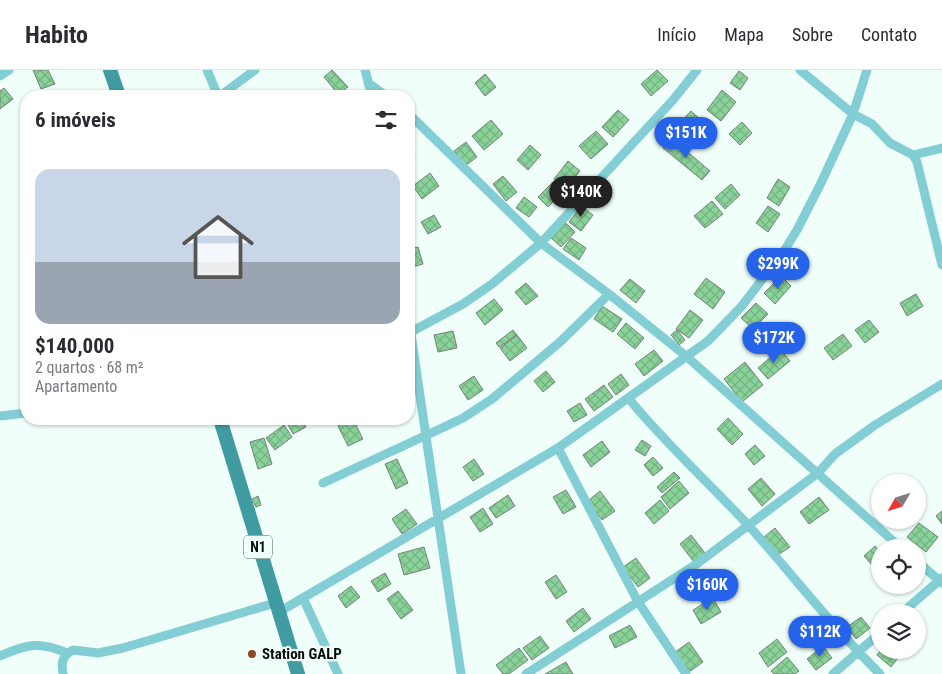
<!DOCTYPE html>
<html lang="pt">
<meta charset="utf-8">
<style>
:root{--surface:#fff;--page:#f2f2f3;--text:#2b2b33;--muted:#7c7c81;--line:#e1e1e2;--accent:#2563eb}
body{margin:0;font-family:"Roboto Condensed",sans-serif;background:var(--page);color:var(--text);height:100vh;display:flex;flex-direction:column;font-size:19px;white-space:nowrap}
*{box-sizing:border-box;margin:0}
p{font-size:16px;color:var(--muted)}
.icon{flex:none;width:28px;height:28px;fill:none;stroke:currentColor;stroke-width:2;stroke-linecap:round;stroke-linejoin:round}
.map{position:relative;flex:1;overflow:hidden}
.side{position:absolute;left:20px;top:20px;width:395px;height:335px;display:flex;flex-direction:column;background:var(--surface);border-radius:20px;box-shadow:0 1px 4px #0004}
.side>*{flex:none}
.needle{width:32px;rotate:231deg}
.controls{position:absolute;left:871px;top:404px;display:grid;gap:10px}
.controls a{display:grid;place-items:center;width:55px;height:55px;border-radius:50%;background:var(--surface);box-shadow:0 1px 4px #0004;font-size:25px}
.price{position:absolute;translate:-50% -42px;padding:0 11px;border-radius:18px;background:var(--accent);color:#fff;font-size:16px;line-height:32px;filter:drop-shadow(0 1px 2px #0008)}
.price::after{content:'';position:absolute;left:50%;top:30px;width:15px;height:11px;margin-left:-8px;background:inherit;clip-path:polygon(0 0,100% 0,50% 100%)}
.price.current{background:#222;color:#fff}
ul{padding:0;list-style:none}
li{display:grid;align-content:center;gap:10px;height:265px;padding:0 15px}
li span{display:grid;place-items:center;height:155px;border-radius:15px;color:#555}
li>.icon{margin-inline-start:auto}
span .icon{width:90px;height:90px;fill:#fffc;stroke-width:1}
li b{font-size:21px}
h2{display:flex;justify-content:space-between;align-items:center;height:60px;padding:0 15px;font-size:21px}
header{display:flex;align-items:center;gap:30px;box-sizing:border-box;height:70px;padding:0 25px;background:var(--surface);border-bottom:1px solid var(--line)}
header strong{font-size:24px}
nav{display:flex;gap:28px;margin-inline-start:auto;font-size:18px}
.map>svg:first-child{display:block}
.building{fill:url(#building-cross-hatch);stroke:#778379}
.lines{fill:none;stroke-linecap:round;stroke-linejoin:round}
.street{stroke:#82ced4;stroke-width:9}
.primary{stroke:#419ba2;stroke-width:14}
.poi-dot{fill:#8e4822;stroke:#f0fffa;stroke-width:2}
.labels{text-anchor:middle;stroke-width:4.5;stroke-linejoin:round;paint-order:stroke}
.shield{fill:#f0fffa;stroke:#4d5653;stroke-width:1}
.shield-label{font-size:14px;font-weight:bold;fill:#070d0b}
.poi-label{font-size:15px;font-weight:bold;fill:#070d0b;stroke:#f0fffa;text-anchor:start}
</style>
<header>
<strong>Habito</strong>
<nav><a>Início</a><a>Mapa</a><a>Sobre</a><a>Contato</a></nav>
</header>
<div class="map">
<svg width="942" height="604" viewBox="0 0 942 604">
<defs>
<pattern id="building-cross-hatch" width="8" height="8" patternUnits="userSpaceOnUse" patternTransform="scale(1.25)"><rect width="8" height="8" fill="#89d299"/><path d="M0 0l8 8M0 8l8-8" fill="none" stroke="#75b382"/></pattern>
</defs>
<rect width="100%" height="100%" fill="#f0fffa"/>
<path class="building" d="M33 0H48L55 14 41 19Z
M332 0 348 17 338 24 324 7Z
M657 0 668 11 651 26 641 14Z
M739 1 748 8 740 20 730 13Z
M485 4 496 17 485 26 475 13Z
M4 18 13 29 0 39V21Z
M722 20 736 32 721 51 707 40Z
M618 40 629 50 613 67 602 57Z
M691 41 701 50 684 68 674 59Z
M491 50 503 64 484 80 472 66Z
M742 52 752 63 740 75 729 64Z
M596 61 608 74 591 89 579 76Z
M671 68 710 101 702 110 663 78Z
M466 72 477 87 465 96 454 81Z
M530 75 541 85 528 100 517 90Z
M409 76 415 84 409 89Z
M568 91 580 101 566 118 554 109Z
M430 103 439 116 422 129 413 116Z
M503 106 517 122 506 131 493 114Z
M778 109 790 117 779 136 767 128Z
M553 112 563 122 548 137 538 127Z
M731 114 740 125 725 139 715 128Z
M524 127 537 137 529 147 516 138Z
M712 131 723 144 705 158 694 146Z
M581 136 593 145 581 161 569 152Z
M768 136 780 144 768 162 756 153Z
M434 145 441 157 428 164 421 152Z
M565 152 575 162 561 177 550 167Z
M571 168 586 178 579 190 563 179Z
M418 177 423 194 409 198V179Z
M781 206 791 216 775 234 764 223Z
M706 208 725 222 713 239 694 224Z
M630 209 645 221 636 233 620 220Z
M526 213 538 226 526 235 515 222Z
M916 224 923 236 907 246 900 233Z
M494 229 503 240 485 255 476 243Z
M756 233 768 244 753 259 741 248Z
M602 236 622 249 613 262 594 249Z
M690 240 703 250 689 268 676 259Z
M869 250 879 262 865 273 855 260Z
M626 253 644 268 635 279 617 264Z
M513 260 517 265 499 277 496 273Z
M677 260 685 270 679 275 671 265Z
M453 261 457 278 438 282 434 265Z
M843 264 852 276 833 290 824 278Z
M517 265 527 278 510 291 500 278Z
M780 279 790 291 768 309 758 298Z
M654 280 663 291 644 306 635 294Z
M745 292 763 315 742 332 724 309Z
M546 301 555 312 543 322 534 311Z
M621 304 629 315 616 325 608 314Z
M474 306 483 320 468 330 459 316Z
M604 315 613 327 594 341 585 329Z
M580 333 587 345 574 352 567 341Z
M728 348 743 364 732 375 717 359Z
M285 349H302L306 357 293 364Z
M353 349 363 369 348 376 338 356Z
M284 355 292 367 275 380 266 368Z
M264 368 272 394 258 399 250 372Z
M642 370 651 376 645 386 635 380Z
M602 371 610 382 591 397 583 385Z
M755 375 765 386 754 395 745 384Z
M653 387 663 398 653 406 644 395Z
M397 389 408 413 396 419 385 394Z
M474 389 484 404 473 411 463 397Z
M674 402 680 408 662 423 657 417Z
M761 408 775 424 762 436 748 419Z
M679 411 689 423 670 439 661 427Z
M566 420 576 437 563 444 553 427Z
M600 421 615 441 602 450 588 431Z
M508 425 515 436 496 448 489 438Z
M258 426 261 435 256 437 252 429Z
M819 427 829 440 809 454 800 442Z
M660 430 669 441 654 454 645 443Z
M483 438 493 454 480 462 470 447Z
M406 439 417 454 402 464 392 449Z
M942 441V454L936 446Z
M919 453 938 467 926 482 907 467Z
M775 458 790 477 778 485 764 467Z
M691 465 705 483 694 492 680 474Z
M875 476 880 482 879 503 864 486Z
M424 477 430 498 404 505 398 484Z
M636 488 650 508 638 517 623 497Z
M385 503 391 514 378 522 371 511Z
M698 504 709 518 697 527 686 513Z
M556 505 567 522 556 529 545 512Z
M893 515H906L900 521Z
M351 516 360 527 346 538 338 526Z
M398 521 413 540 401 549 387 529Z
M713 528 721 542 701 554 693 540Z
M583 538 591 549 574 562 566 551Z
M861 547 870 558 856 569 847 557Z
M630 555 637 567 615 578 609 566Z
M540 566 549 578 532 590 523 578Z
M777 569 787 582 768 597 759 583Z
M689 572 703 592 689 602 674 583Z
M823 576 832 588 816 600 807 589Z
M519 578 528 590 509 604H503L496 595Z
M881 580H904L891 597 877 585Z
M787 587 799 601 795 604H774L771 601Z
M566 592 573 604H545Z"/>
<g class="lines">
<path class="street" d="M207 0 218 26
M365 0 372 26
M800 0 853 44 872 54 890 73 913 85 917 92 942 195
M0 6 9 0
M368 13 386 26
M220 26 255 0
M409 44 541 173 609 224 686 286 901 478
M913 85 942 78
M409 251 461 604
M409 263 463 234 492 214 541 173 673 30 697 0
M629 329C666 374 709 413 749 456 793 505 833 558 880 604
M0 346 26 343
M558 378 637 530 686 604
M323 413 442 358 463 348 492 329 560 272 609 224
M918 492 942 513
M303 528 338 604
M279 542 558 378 708 271 741 237 784 181 797 160 821 113 853 44 867 0
M903 542 942 508
M0 586C27 574 40 571 67 583
M63 604C61 592 62 586 73 580L98 583 123 578 275 533
M526 604 698 493 818 403 835 384 875 355 942 314
M833 604 880 563"/>
<path class="primary" d="M110 0 119 26
M220 349 298 604"/>
</g>
<circle class="poi-dot" cx="252" cy="584" r="5"/>
<g class="labels">
<rect class="shield" x="244" y="465.5" width="28" height="23" rx="4"/>
<g class="shield-label">
<text x="258" y="482">N1</text>
</g>
<g class="poi-label">
<text x="262" y="589">Station GALP</text>
</g>
</g>
</svg>
<div class="controls">
<a><svg class="needle" viewBox="-14 -14 28 28"><path d="M0-13l5 13h-10z" fill="#e53935"/><path d="M0 13l5-13h-10z" fill="#7c7c81"/></svg></a>
<a><svg class="icon" aria-label="locate" viewBox="0 0 24 24"><circle cx="12" cy="12" r="6"/><path d="M12 2v4M12 18v4M2 12h4M18 12h4"/></svg></a>
<a><svg class="icon" aria-label="layers" viewBox="0 0 24 24"><path d="M12 4l9 5-9 5-9-5zM3 14l9 5 9-5"/></svg></a>
</div>
<b class="price" style="left:686px;top:89px">$151K</b>
<b class="price current" style="left:581px;top:148px">$140K</b>
<b class="price" style="left:778px;top:220px">$299K</b>
<b class="price" style="left:774px;top:294px">$172K</b>
<b class="price" style="left:707px;top:541px">$160K</b>
<b class="price" style="left:820px;top:588px">$112K</b>
<section class="side">
<h2>6 imóveis<svg class="icon" aria-label="filters" viewBox="0 0 24 24"><path d="M4 7h16M4 17h16"/><circle cx="9" cy="7" r="2"/><circle cx="15" cy="17" r="2"/></svg></h2>
<ul>
<li><span style="background:linear-gradient(#c9d6e8 60%,#9aa5b1 0)"><svg class="icon" aria-label="home" viewBox="0 0 24 24"><path d="M3 11l9-7 9 7M6 9v11h12V9"/></svg></span><div><b>$140,000</b><p>2 quartos · 68 m²</p><p>Apartamento</p></div></li>
</ul>
</section>
</div>
